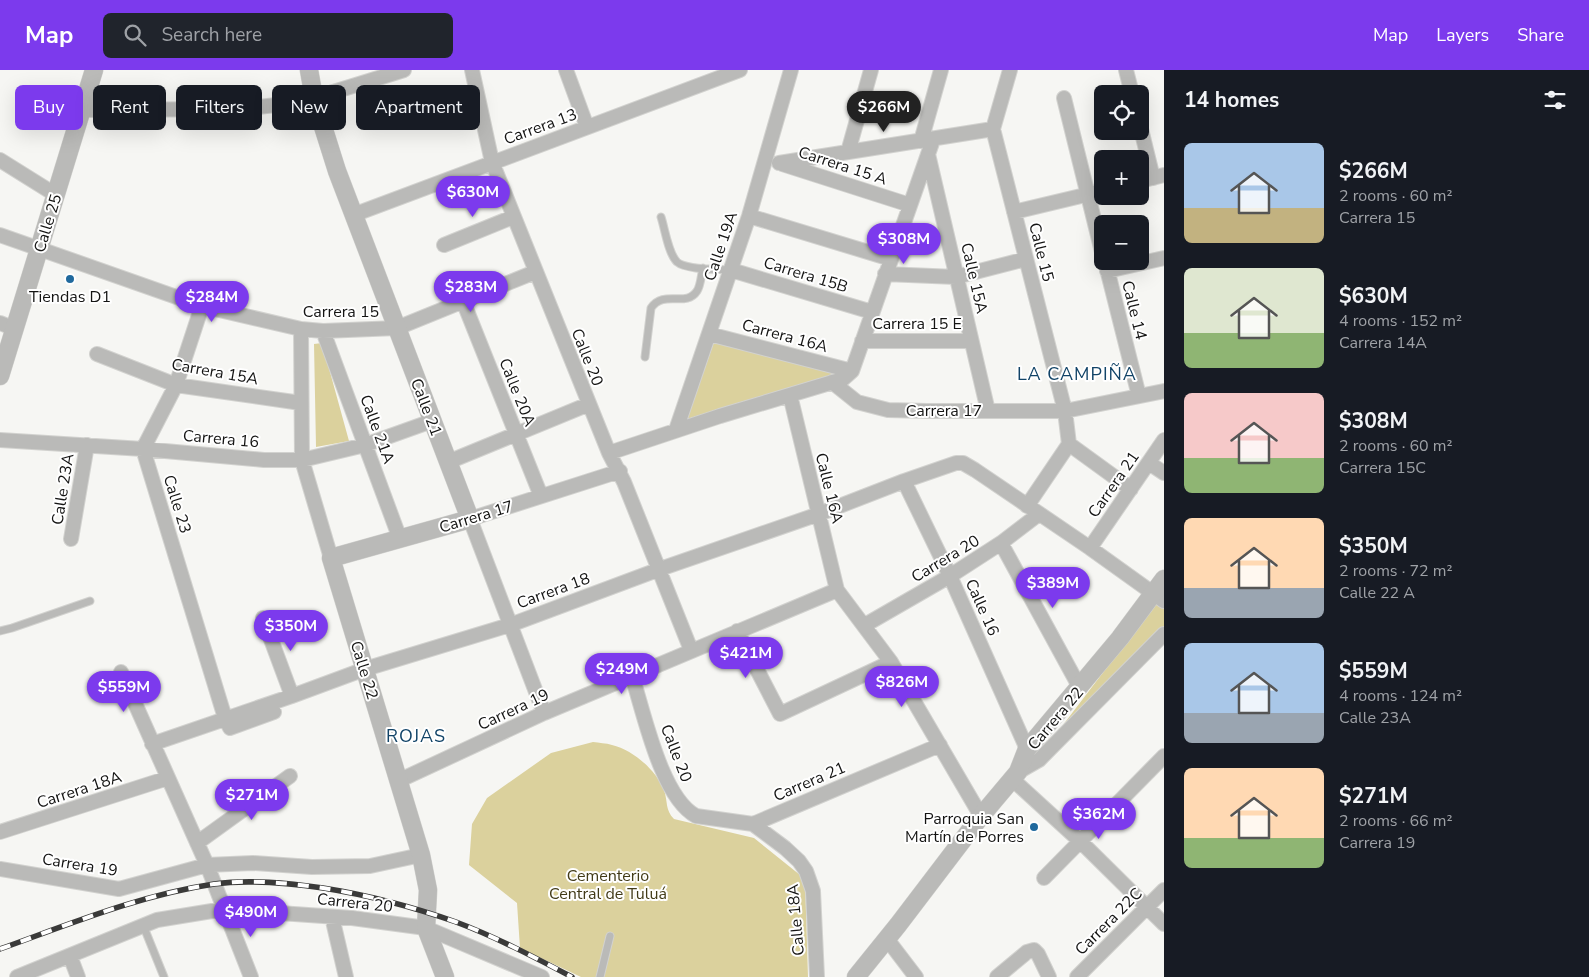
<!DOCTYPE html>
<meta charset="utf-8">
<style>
:root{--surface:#171b24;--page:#20242c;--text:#f1f3f6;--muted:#9ea1a6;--accent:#7c3aed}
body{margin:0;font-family:"Nunito Sans",sans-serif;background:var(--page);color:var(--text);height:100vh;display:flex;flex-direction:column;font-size:19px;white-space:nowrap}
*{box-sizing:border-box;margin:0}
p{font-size:16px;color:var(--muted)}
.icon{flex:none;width:28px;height:28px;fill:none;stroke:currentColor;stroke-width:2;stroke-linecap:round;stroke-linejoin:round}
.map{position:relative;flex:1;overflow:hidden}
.side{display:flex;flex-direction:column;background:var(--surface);width:425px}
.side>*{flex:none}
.guide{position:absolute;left:15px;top:15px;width:475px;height:45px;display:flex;gap:10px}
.buttons{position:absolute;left:1094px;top:15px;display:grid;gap:10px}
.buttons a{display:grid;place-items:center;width:55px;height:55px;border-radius:8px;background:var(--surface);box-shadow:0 5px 20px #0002;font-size:25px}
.price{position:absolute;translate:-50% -42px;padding:0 11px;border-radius:18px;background:var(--accent);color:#fff;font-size:16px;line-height:32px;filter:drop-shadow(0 1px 2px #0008)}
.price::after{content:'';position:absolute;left:50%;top:30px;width:15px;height:11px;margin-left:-8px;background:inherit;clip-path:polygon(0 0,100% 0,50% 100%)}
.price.active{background:#222;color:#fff}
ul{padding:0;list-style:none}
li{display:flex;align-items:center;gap:15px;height:125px;padding:0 20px}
li span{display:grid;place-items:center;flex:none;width:140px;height:100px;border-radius:8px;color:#555}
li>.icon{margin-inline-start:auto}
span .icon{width:60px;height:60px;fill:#fffc;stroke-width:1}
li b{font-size:21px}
h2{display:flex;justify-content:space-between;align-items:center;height:60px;padding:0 20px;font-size:21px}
.pill{padding:0 18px;border-radius:8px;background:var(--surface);box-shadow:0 5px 20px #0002;font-size:18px;line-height:45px}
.pill.active{background:var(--accent);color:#fff}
header{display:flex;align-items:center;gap:30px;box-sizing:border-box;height:70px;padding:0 25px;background:var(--accent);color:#fff}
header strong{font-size:24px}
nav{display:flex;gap:28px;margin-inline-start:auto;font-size:18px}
.search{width:350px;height:45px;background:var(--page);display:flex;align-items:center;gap:12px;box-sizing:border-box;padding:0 18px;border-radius:8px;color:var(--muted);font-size:19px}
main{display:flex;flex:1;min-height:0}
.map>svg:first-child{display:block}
.green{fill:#dbd19d}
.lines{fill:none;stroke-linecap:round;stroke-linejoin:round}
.service-casing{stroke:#d2d2cf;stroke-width:9}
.minor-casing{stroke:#d2d2cf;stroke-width:16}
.tertiary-casing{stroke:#d2d2cf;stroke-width:19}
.service{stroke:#babab8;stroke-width:7}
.minor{stroke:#babab8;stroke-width:14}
.tertiary{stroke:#babab8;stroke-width:18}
.rail-casing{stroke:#3a3a39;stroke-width:5.5}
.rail{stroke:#fff;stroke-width:4;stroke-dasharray:11;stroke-linecap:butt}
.poi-dot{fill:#20699d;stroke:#fff;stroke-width:2}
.labels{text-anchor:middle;stroke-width:4;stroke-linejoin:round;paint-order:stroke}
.street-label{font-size:16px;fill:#141413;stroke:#fff}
.poi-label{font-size:16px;fill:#141413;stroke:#fff}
.park-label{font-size:16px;fill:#423b18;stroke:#fff}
.neighbourhood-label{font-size:18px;letter-spacing:1px;fill:#114367;stroke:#fff}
</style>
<header>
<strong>Map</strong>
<div class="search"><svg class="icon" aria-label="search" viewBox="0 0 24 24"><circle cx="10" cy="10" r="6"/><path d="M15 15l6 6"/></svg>Search here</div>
<nav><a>Map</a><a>Layers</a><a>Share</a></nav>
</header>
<main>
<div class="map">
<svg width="1164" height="907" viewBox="0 0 1164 907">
<rect width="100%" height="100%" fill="#f6f6f3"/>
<path class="green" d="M714 272 839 304 687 349Z
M322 273 349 371 316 377 314 274Z
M1156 533 1164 539V556L1063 655Z
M593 672C599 673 606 673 612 675 633 680 656 700 664 720 668 732 665 740 674 749L754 768 805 809 808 907H581L520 878 517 833 469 795 472 754 487 728 551 683Z"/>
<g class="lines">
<defs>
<path id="service" d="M661 147C665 159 668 183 677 192 686 200 718 199 731 200
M645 287 651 238C664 219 686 238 697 221 701 215 701 205 703 198
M0 561 12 558 90 531
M143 855 164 907
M600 907 610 866"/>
<path id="minor" d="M472 0 492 92 609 383 624 412 691 580
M566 0 587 57
M1010 0 993 59 1065 341 1069 374
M1126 0 1132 24
M1064 28 1102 182
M81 40 240 39 285 34 314 28 404 0
M1140 55 1153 108
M921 71 941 0
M848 82 871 0
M928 84 988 341
M0 90 56 125
M779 93 993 59
M782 94 910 135
M1140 111 1164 105
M1014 142 1102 121
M353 145 740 0
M749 146 891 189
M0 165 202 236 301 259 323 261 397 258 535 202
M444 175 513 147
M1105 191 1139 326
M731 200 872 242
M1107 201 1164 188
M885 204 956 207 1026 189
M463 231 541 426
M202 236 176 315 143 379 225 648 230 658 274 642
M0 253 15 259
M301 259 302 390 331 488
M323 261 400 469
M709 264 852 301
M862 271H971
M97 284 176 315 301 333
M832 312 857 332 888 340 927 341H1065L1164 321
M790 325 837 520 891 592 981 746
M676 360 749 146 791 0
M0 370 143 379 264 390H302L365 375 432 351
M1069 374 1131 419
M609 383 720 346 843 309 852 301 933 70
M448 392 589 334
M1149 393 1164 403
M904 411 950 506 1027 679
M1027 436 1069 374
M71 469 87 375
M1001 473 1080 618
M1090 478 1164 370
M263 548 292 626
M865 555 950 506 1001 473 1039 444
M737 561 780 644 891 592
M121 602 207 795 251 907
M632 606C644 643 661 727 696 746L753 754 785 778 799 791 806 801 813 821 817 907
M544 643 470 449 620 401
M152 674 292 626 365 599 510 555 660 499 819 444 904 411 956 393H963L975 400 1090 478 1164 531
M1018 702 1039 690 1164 564
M1012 709 1080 771 1164 854
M398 711 544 643 837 520
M753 754 940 675
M0 762 168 708
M197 773 290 706
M0 799 119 819 207 795 253 793 312 797 370 796 421 785
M1044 808 1164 686
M332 847 346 907
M887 869 916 907
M70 886 78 907
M17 907 157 850 212 841 237 840 352 848 426 858 542 907
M997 907 1027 882 1034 880 1038 884 1049 907
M1077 907 1164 820"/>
<path id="tertiary" d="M309 0 314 28 337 101 470 449 331 488 421 785 428 820 426 858 445 907
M0 306 94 0
M856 907 898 855 981 746 1018 702 1027 679 1120 568 1164 509"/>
</defs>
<use href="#service" class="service-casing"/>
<use href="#minor" class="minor-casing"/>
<use href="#tertiary" class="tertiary-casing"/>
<use href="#service" class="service"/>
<use href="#minor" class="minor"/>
<use href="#tertiary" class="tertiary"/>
<defs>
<path id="rail" d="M0 879C70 854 140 825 214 814 250 809 288 813 323 818 368 825 413 837 456 852 496 867 534 887 572 907"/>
</defs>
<use href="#rail" class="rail-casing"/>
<use href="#rail" class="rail"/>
</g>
<g class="poi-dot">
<circle cx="70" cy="209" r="5"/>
<circle cx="1034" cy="757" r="5"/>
</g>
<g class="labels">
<g class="street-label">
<text transform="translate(540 56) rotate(-20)" y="6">Carrera 13</text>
<text transform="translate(843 95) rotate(18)" y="6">Carrera 15 A</text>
<text transform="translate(47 153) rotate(-73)" y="6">Calle 25</text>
<text transform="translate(720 176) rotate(-71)" y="6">Calle 19A</text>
<text transform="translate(1042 182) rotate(76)" y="6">Calle 15</text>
<text transform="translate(806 204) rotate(17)" y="6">Carrera 15B</text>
<text transform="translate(975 208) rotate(77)" y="6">Calle 15A</text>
<text transform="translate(1135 240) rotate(76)" y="6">Calle 14</text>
<text x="341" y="247">Carrera 15</text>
<text x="917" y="259">Carrera 15 E</text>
<text transform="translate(785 265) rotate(15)" y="6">Carrera 16A</text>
<text transform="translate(588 287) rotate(68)" y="6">Calle 20</text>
<text transform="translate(215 301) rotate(10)" y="6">Carrera 15A</text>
<text transform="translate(518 322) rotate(68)" y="6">Calle 20A</text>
<text transform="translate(427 337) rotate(69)" y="6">Calle 21</text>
<text x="944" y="346">Carrera 17</text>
<text transform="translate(378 359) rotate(70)" y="6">Calle 21A</text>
<text transform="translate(221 368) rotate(5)" y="6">Carrera 16</text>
<text transform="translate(1113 414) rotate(-55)" y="6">Carrera 21</text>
<text transform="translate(830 418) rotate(76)" y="6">Calle 16A</text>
<text transform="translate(62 419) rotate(-81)" y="6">Calle 23A</text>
<text transform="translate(178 434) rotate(73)" y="6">Calle 23</text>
<text transform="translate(476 446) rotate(-17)" y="6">Carrera 17</text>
<text transform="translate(945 488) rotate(-31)" y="6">Carrera 20</text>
<text transform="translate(553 520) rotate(-20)" y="6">Carrera 18</text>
<text transform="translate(983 537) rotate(66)" y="6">Calle 16</text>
<text transform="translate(365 600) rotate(73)" y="6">Calle 22</text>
<text transform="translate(513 639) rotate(-25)" y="6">Carrera 19</text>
<text transform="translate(1055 648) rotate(-50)" y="6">Carrera 22</text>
<text transform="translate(677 683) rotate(69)" y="6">Calle 20</text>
<text transform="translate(809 711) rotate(-23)" y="6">Carrera 21</text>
<text transform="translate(79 719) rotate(-18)" y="6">Carrera 18A</text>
<text transform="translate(80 794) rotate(9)" y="6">Carrera 19</text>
<text transform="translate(355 832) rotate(6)" y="6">Carrera 20</text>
<text transform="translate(795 850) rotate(-95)" y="6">Calle 18A</text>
<text transform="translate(1108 851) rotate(-45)" y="6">Carrera 22C</text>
</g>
<g class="poi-label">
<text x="70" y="232">Tiendas D1</text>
<text x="1024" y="754" text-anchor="end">Parroquia San<tspan x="1024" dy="18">Martín de Porres</tspan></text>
</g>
<g class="park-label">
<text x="608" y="811">Cementerio<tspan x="608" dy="18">Central de Tuluá</tspan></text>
</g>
<g class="neighbourhood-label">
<text x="1077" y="310">LA CAMPIÑA</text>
<text x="416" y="672">ROJAS</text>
</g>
</g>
</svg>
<div class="buttons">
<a><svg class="icon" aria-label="locate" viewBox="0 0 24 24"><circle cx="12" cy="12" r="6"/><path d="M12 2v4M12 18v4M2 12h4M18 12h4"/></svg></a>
<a>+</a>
<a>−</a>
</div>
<b class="price active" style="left:884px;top:63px">$266M</b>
<b class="price" style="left:473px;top:148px">$630M</b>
<b class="price" style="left:904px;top:195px">$308M</b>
<b class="price" style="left:471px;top:243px">$283M</b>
<b class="price" style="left:212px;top:253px">$284M</b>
<b class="price" style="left:1053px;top:539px">$389M</b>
<b class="price" style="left:291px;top:582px">$350M</b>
<b class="price" style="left:746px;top:609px">$421M</b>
<b class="price" style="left:622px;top:625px">$249M</b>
<b class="price" style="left:902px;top:638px">$826M</b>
<b class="price" style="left:124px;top:643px">$559M</b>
<b class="price" style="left:252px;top:751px">$271M</b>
<b class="price" style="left:1099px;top:770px">$362M</b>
<b class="price" style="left:251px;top:868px">$490M</b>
<div class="guide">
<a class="pill active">Buy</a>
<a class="pill">Rent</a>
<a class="pill">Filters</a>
<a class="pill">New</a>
<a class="pill">Apartment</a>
</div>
</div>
<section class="side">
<h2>14 homes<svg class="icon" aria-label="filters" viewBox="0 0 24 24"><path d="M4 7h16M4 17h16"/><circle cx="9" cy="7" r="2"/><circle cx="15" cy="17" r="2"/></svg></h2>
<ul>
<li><span style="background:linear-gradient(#a9c7e8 65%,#c2b280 0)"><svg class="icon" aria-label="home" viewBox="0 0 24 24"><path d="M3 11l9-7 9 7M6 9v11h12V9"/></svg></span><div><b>$266M</b><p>2 rooms · 60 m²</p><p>Carrera 15</p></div></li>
<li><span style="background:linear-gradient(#dfe7d0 65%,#8fb573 0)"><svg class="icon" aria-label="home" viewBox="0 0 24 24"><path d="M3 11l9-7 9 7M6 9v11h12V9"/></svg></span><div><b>$630M</b><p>4 rooms · 152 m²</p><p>Carrera 14A</p></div></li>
<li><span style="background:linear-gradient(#f6c9c9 65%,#8fb573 0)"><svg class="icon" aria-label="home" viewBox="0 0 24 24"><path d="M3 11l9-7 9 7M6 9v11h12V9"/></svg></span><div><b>$308M</b><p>2 rooms · 60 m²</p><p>Carrera 15C</p></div></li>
<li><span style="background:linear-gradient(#ffd9b3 70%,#9aa5b1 0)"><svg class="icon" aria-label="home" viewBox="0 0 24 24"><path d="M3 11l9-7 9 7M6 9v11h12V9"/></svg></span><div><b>$350M</b><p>2 rooms · 72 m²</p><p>Calle 22 A</p></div></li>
<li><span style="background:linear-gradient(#a9c7e8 70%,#9aa5b1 0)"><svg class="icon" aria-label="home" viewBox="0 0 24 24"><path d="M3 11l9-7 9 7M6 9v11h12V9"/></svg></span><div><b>$559M</b><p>4 rooms · 124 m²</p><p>Calle 23A</p></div></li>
<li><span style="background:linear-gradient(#ffd9b3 70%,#8fb573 0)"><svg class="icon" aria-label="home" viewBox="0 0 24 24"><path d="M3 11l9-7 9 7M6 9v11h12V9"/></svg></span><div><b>$271M</b><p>2 rooms · 66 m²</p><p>Carrera 19</p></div></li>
</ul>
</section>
</main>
